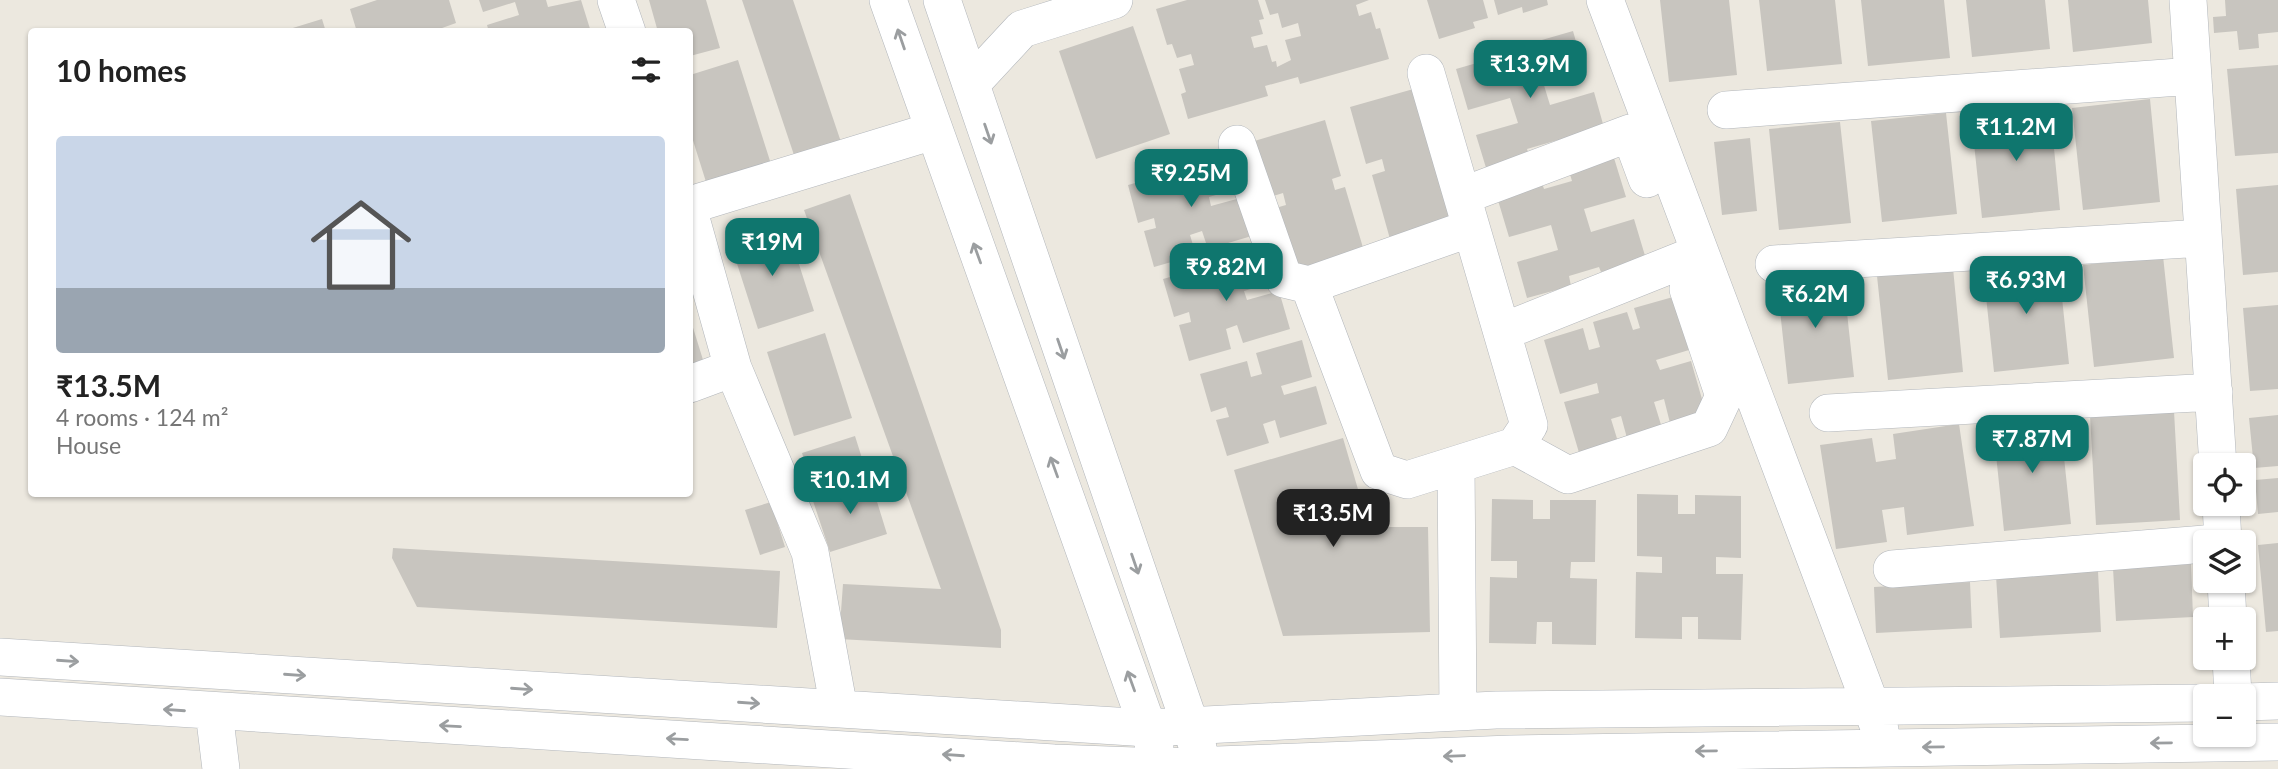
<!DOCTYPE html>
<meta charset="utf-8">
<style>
:root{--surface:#fff;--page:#f6f6f6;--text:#222;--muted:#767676;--line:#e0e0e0;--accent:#0f766e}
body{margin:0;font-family:Lato,sans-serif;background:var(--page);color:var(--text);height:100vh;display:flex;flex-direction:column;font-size:26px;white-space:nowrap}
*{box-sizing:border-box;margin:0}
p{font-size:23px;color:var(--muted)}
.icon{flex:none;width:38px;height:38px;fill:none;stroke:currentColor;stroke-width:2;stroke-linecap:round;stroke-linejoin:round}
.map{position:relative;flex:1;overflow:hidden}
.side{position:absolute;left:28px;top:28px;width:665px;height:469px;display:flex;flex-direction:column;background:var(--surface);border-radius:7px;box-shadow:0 2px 5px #0004}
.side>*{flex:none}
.buttons{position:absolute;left:2193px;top:453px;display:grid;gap:14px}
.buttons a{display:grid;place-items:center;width:63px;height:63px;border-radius:7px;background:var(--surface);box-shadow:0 2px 5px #0004;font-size:35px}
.price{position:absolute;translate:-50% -60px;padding:0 16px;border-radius:14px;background:var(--accent);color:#fff;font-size:23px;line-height:46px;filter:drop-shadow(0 2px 4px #0008)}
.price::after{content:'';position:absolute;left:50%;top:42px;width:21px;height:16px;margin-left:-10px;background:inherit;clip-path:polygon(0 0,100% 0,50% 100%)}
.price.active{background:#222;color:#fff}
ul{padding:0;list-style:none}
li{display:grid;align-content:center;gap:14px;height:371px;padding:0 28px}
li+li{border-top:2px solid var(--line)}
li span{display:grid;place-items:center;height:217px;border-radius:7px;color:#555}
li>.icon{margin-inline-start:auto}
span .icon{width:126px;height:126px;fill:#fffc;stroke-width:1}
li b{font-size:30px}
h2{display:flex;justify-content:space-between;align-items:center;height:84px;padding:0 28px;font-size:30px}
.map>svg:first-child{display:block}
.building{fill:#c8c5bf}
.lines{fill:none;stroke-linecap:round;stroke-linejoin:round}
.minor-casing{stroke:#b2b6bb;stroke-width:38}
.minor{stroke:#fff;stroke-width:37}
.oneway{stroke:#9b9ea0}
</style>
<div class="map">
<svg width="2278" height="769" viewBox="0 0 2278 769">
<rect width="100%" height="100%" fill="#ece8df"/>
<path class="building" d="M377 0H449L456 23 431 32H357L350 9Z
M479 0H546L548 7 581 0 591 32H489L487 25 519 15 515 2 483 12Z
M649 0H706L720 48 690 56V32H658Z
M742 0H793L841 142 795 158Z
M1187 0H1258L1264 19 1259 20 1263 34 1251 37 1254 48 1267 45 1272 62 1276 61 1277 67 1291 60 1285 40 1301 36 1298 23 1282 28 1278 13 1270 15 1265 0H1369L1356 5 1359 16 1371 12 1376 29 1380 28 1389 59 1300 84 1298 77 1265 86 1268 96 1188 119 1181 94 1186 92 1179 69 1194 65 1191 54 1177 58 1172 44 1167 45 1156 9Z
M1427 0H1483L1488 18 1473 22 1475 28 1439 39Z
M1494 0H1547L1548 5 1523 13 1522 7 1498 15Z
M1660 0H1729L1737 75 1669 82Z
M1759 0H1835L1842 64 1767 71Z
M1861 0H1944L1950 58 1868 66Z
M1966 0H2045L2050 49 1972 57Z
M2068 0H2148L2152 43 2073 52Z
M2225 0H2278V32L2258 34 2259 48 2239 50 2237 31 2214 33 2213 17 2226 16Z
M322 19 326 32H284L283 31Z
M1133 26 1170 134 1096 159 1059 51Z
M1573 31 1584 70 1543 82 1550 105 1594 92 1605 131 1560 145 1558 140 1527 149 1530 158 1487 171 1476 135 1518 123 1510 98 1468 110 1456 69 1501 56 1503 62 1531 54 1528 44Z
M738 60 771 164 707 185 690 131V75Z
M2278 65V153L2235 156 2227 69Z
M1424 86 1463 218 1390 239 1372 175 1385 171 1382 159 1366 164 1350 107Z
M2150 99 2160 202 2083 210 2072 108Z
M2050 107 2060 210 1982 218 1971 116Z
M1946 113 1957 214 1882 222 1871 121Z
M1325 120 1341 176 1332 179 1335 190 1345 187 1364 251 1291 273 1272 209 1286 205 1283 193 1267 198 1251 142Z
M1840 122 1851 223 1779 230 1769 129Z
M1750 138 1757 211 1722 215 1714 142Z
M1229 151 1240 188 1209 197 1211 206 1244 197 1255 235 1208 249 1202 231 1190 235 1196 255 1154 267 1144 231 1156 228 1154 218 1138 223 1128 185 1174 172 1179 188 1189 185 1183 164Z
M1614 158 1626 197 1584 209 1591 232 1634 219 1646 259 1601 272 1599 267 1569 276 1571 286 1527 298 1517 262 1558 250 1551 225 1509 237 1497 197 1542 183 1544 189 1572 181 1569 171Z
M2278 185V272L2243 275 2236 189Z
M850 194 1001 630V648L839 639 843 584 941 589 804 210Z
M787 227 814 311 758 329 731 245Z
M1264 245 1275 282 1244 291 1247 300 1279 291 1290 329 1243 343 1237 325 1226 329 1231 349 1189 361 1179 325 1191 322 1189 312 1174 317 1163 279 1209 266 1214 282 1224 279 1218 258Z
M2163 256 2174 358 2094 367 2083 265Z
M2058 260 2069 364 1994 372 1983 268Z
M1953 268 1963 372 1888 380 1877 276Z
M1843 276 1854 377 1788 384 1777 283Z
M1673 297 1689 350 1656 360 1660 370 1691 361 1706 413 1670 423 1664 399 1654 402 1662 428 1627 438 1621 416 1611 419 1619 445 1580 456 1564 402 1599 393 1597 383 1560 394 1544 340 1583 328 1589 350 1600 347 1593 322 1627 312 1633 330 1640 328 1634 308Z
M2278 305V389L2250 391 2243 308Z
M690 318 704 363 690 367Z
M825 333 852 418 794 436 767 352Z
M1302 340 1312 377 1281 386 1284 395 1316 386 1327 424 1280 438 1275 420 1263 424 1269 443 1227 456 1216 420 1229 417 1226 407 1211 412 1200 374 1247 361 1251 377 1262 374 1256 353Z
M2174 411 2180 520 2096 525 2090 415Z
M2278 415V466L2254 468 2249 418Z
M2060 419 2071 524 2004 531 1993 426Z
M1959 424 1974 526 1907 535 1904 507 1882 510 1887 542 1836 549 1820 445 1872 438 1876 462 1896 459 1893 434Z
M855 436 866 471 813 488 802 453Z
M1343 438 1369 527H1428L1430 632 1283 636 1234 470Z
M2278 478V512L2258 514 2255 480Z
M870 479 887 534 830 552 812 498Z
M1637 494 1678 495V514H1695V495L1741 496V558L1716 557V574H1743L1741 640 1698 639V617H1682V639L1635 638 1636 572 1662 573V557L1637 556Z
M1492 499 1533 500V519H1550V500H1596L1595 562H1571L1570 578 1597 579 1596 645 1552 644V622H1537L1536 644 1489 643 1490 577 1517 578V561H1491Z
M771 502 785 547 760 555 745 510Z
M2278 543V631L2266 632 2258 545Z
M393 548 780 571 777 628 417 607 392 558Z
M2191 564 2193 617 2116 621 2113 568Z
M2098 571 2101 632 2000 638 1996 576Z
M1970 582 1972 628 1876 633 1874 587Z"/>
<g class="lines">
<defs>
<path id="minor" d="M616 0 627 32
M888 0 1155 748
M942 0 1198 748
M1605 0 1880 730
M2188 0 2218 466
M971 84 1022 29 1114 0
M1726 110 2193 76
M1237 144 1284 279 1309 285 1379 471 1407 480 1515 446 1529 425 1426 73
M1462 196 1630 133 1647 179
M690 205 933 131
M690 215 733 368 810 552 839 709
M1774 264 2203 238
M1309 285 1471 228
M1502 332 1700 253
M690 384 733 368
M1828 413 2214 392
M1515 446 1568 475 1709 428 1724 396 1688 289
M1456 465 1458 712
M2221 504 2223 542
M1892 569 2205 544
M2226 581 2228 620
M0 657 1148 728 1496 710 2205 703
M2231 658 2233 696
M0 697 1054 763 1162 767 1511 754 2278 742
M2244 702 2278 701
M214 712 221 769"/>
</defs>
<use href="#minor" class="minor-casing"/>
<use href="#minor" class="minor"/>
</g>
<defs><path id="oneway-shaft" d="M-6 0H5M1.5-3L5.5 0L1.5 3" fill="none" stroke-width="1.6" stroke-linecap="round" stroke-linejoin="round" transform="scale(1.75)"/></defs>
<g class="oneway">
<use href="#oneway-shaft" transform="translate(901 39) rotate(-109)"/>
<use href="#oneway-shaft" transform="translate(988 134) rotate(71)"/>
<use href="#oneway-shaft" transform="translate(977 253) rotate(-110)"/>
<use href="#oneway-shaft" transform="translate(1061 349) rotate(71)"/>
<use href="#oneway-shaft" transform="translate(1054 467) rotate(-110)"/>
<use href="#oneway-shaft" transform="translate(1135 564) rotate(71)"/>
<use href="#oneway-shaft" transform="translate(68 661) rotate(4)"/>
<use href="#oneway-shaft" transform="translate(295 675) rotate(4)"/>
<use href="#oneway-shaft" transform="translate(1131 681) rotate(-110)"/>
<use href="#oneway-shaft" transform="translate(522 689) rotate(4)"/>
<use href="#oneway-shaft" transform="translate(749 703) rotate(4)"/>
<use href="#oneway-shaft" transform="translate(174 710) rotate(-176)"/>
<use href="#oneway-shaft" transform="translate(450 726) rotate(-177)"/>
<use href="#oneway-shaft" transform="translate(677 739) rotate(-177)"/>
<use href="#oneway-shaft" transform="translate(2161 743) rotate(179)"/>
<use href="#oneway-shaft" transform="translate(1933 747) rotate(179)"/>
<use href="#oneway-shaft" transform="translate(1706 751) rotate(179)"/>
<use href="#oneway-shaft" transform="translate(953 755) rotate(-176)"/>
<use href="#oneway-shaft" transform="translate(1454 756) rotate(178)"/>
</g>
</svg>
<div class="buttons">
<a><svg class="icon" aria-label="locate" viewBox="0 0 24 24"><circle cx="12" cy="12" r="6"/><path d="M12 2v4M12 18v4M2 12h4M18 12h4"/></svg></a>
<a><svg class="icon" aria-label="layers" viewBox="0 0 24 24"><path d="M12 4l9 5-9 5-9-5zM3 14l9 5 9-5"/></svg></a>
<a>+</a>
<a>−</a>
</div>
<b class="price" style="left:1530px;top:100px">₹13.9M</b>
<b class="price" style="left:2016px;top:163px">₹11.2M</b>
<b class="price" style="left:1191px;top:209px">₹9.25M</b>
<b class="price" style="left:772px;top:278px">₹19M</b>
<b class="price" style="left:1226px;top:303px">₹9.82M</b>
<b class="price" style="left:2026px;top:316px">₹6.93M</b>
<b class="price" style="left:1815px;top:330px">₹6.2M</b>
<b class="price" style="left:2032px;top:475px">₹7.87M</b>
<b class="price" style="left:850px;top:516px">₹10.1M</b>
<b class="price active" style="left:1333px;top:549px">₹13.5M</b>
<section class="side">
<h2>10 homes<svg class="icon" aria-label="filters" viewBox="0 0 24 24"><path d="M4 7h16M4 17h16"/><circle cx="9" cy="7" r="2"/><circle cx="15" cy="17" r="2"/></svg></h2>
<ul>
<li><span style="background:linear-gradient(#c9d6e8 70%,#9aa5b1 0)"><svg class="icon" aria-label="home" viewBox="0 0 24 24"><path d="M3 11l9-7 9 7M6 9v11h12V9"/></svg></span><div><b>₹13.5M</b><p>4 rooms · 124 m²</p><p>House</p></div></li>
</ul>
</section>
</div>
